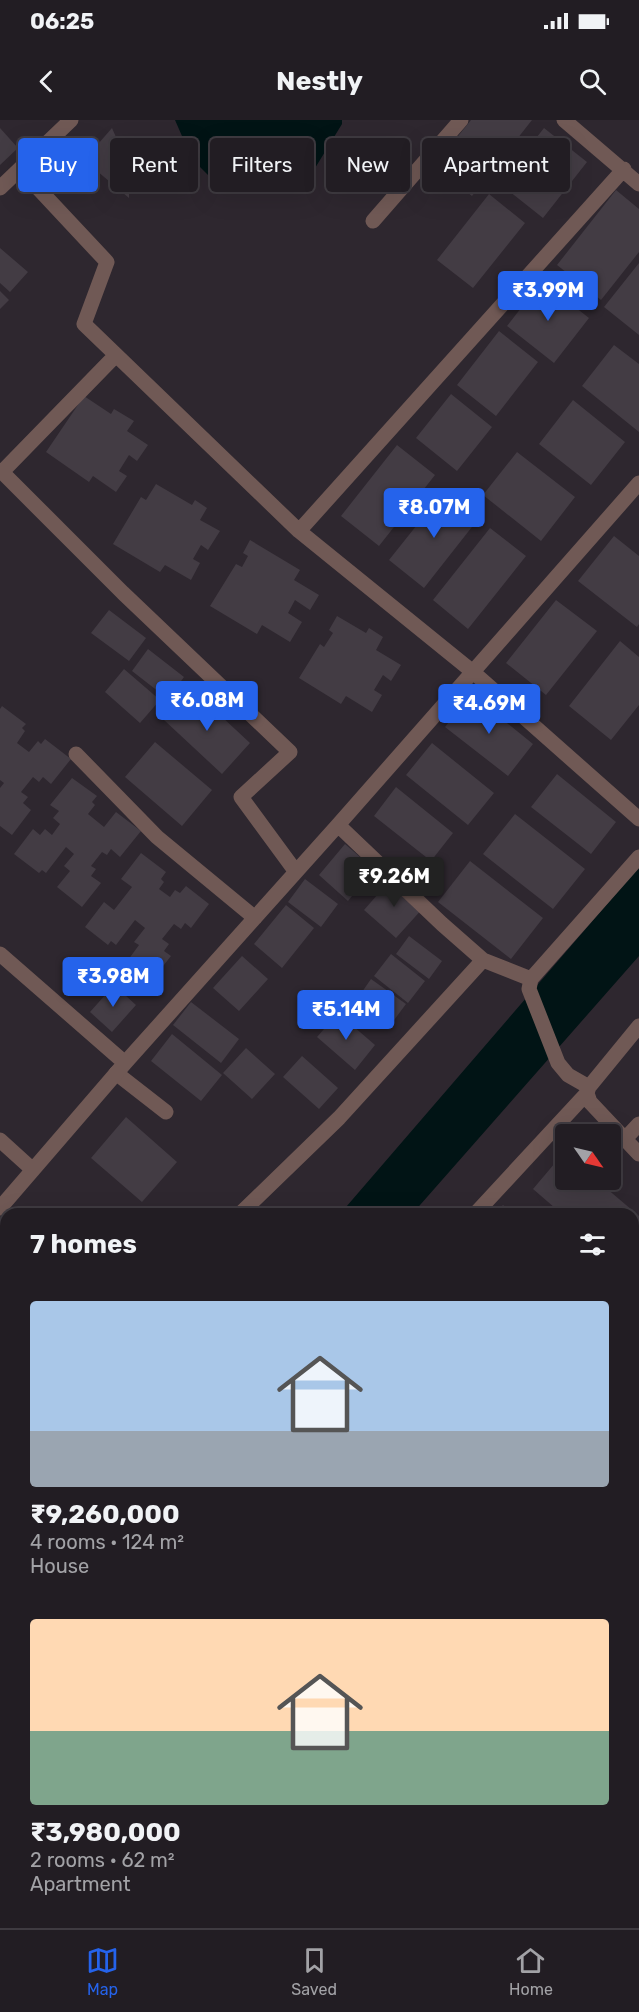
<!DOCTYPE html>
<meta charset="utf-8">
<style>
:root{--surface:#221d23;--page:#2e2a30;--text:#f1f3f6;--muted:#a2a2a6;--line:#3f3b41;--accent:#2563eb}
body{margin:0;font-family:Rubik,sans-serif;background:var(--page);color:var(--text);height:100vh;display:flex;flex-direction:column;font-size:22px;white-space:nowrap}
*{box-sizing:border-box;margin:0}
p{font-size:20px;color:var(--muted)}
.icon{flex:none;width:33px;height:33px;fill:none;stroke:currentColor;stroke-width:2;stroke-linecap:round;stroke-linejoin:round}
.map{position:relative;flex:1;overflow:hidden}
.sheet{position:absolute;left:0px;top:1088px;width:639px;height:722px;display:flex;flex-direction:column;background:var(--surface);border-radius:18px 18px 0 0;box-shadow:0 6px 24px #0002,0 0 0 2px var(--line)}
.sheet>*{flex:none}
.top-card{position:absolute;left:18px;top:18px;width:603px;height:54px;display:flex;gap:12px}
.needle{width:39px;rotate:124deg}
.tools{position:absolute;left:555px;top:1004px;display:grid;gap:12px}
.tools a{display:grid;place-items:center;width:66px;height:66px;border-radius:6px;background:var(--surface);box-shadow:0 6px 24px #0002,0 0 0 2px var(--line);font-size:30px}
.price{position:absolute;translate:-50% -51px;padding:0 14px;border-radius:6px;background:var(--accent);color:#fff;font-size:20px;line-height:39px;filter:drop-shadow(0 2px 3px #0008)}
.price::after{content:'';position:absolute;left:50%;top:36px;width:18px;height:14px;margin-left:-9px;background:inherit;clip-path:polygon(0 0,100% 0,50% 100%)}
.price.selected{background:#222;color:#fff}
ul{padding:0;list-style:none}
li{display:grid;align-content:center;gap:12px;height:318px;padding:0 30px}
li span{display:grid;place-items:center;height:186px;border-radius:6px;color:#555}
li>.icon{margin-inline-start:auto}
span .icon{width:108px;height:108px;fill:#fffc;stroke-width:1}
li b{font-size:26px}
h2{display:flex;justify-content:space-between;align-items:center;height:72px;padding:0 30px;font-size:26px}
.chip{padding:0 21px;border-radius:6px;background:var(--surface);box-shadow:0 6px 24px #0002,0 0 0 2px var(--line);font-size:21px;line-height:54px}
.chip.selected{background:var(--accent);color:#fff}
.status{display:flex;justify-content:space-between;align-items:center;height:42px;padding:0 30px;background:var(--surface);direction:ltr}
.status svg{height:16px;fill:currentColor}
header{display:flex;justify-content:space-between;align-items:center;height:78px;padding:0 30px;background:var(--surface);font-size:27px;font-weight:700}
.tab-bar{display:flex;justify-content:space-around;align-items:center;height:84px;border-top:2px solid var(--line);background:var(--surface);font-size:16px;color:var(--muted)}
.tab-bar a{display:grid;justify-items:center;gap:3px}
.tab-bar .selected{color:var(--accent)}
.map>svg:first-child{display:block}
.green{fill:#35462b}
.water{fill:#011415}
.building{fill:#433c44}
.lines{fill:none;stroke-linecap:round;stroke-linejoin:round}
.service{stroke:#705955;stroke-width:15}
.minor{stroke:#705955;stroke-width:15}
</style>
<div class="status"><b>06:25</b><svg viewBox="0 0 49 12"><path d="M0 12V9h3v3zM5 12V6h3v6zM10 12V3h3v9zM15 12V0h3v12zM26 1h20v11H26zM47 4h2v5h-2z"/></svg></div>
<header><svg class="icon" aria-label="back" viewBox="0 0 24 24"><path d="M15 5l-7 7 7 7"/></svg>Nestly<svg class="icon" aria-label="search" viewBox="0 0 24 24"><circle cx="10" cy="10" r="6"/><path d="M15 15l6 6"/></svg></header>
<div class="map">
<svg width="639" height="1808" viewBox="0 0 639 1808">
<rect width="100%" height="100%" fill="#2e272f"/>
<path class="green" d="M633 1536H639V1715L633 1716Z"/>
<path class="water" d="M175 0H342V4L312 53 285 72 226 73 192 39Z
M639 747V836L413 1093 340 1094Z
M6 1480V1558L0 1565V1487Z"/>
<path class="building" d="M471 0H532L472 76 434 46Z
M0 8 18 28 0 45Z
M112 8 129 47V78L84 40Z
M544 8 587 42 543 98 500 64Z
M616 70 639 89V132L601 180 557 145Z
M489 74 525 103 473 168 437 140Z
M0 128 28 152 10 172 0 163Z
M639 143V215L604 187Z
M542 161 589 198 554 243 507 206Z
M0 171 9 180 0 189Z
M499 211 538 242 496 296 457 265Z
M614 225 639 244V312L582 266Z
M451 274 492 307 457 351 416 318Z
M84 276 111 294 114 289 134 301 127 311 148 325 137 341 129 335 119 351 127 356 116 372 93 356 89 362 46 332Z
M573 280 625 322 591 365 539 324Z
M397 325 435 355 379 426 341 396Z
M517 332 575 377 541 421 483 375Z
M156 364 192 385 195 380 207 388 200 400 220 411 208 430 201 425 193 439 200 443 191 460 165 445 160 452 113 424 141 377 146 380Z
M444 371 479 398 424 468 389 440Z
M490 408 526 436 468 509 433 480Z
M614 416 639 436V504L637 507 578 461Z
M250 420 300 450 294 460 319 475 310 490 295 480 288 493 302 502 290 522 262 505 257 514 210 486 236 444 242 447 248 436 243 433Z
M556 480 597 511 546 575 506 543Z
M109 490 146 518 129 541 91 513Z
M337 496 366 513 369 508 383 517 376 530 401 545 391 561 383 555 374 570 382 575 372 592 346 576 341 584 299 558 320 524 324 527 333 513 329 510Z
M620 521 639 537V585L611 620 569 586Z
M148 529 184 557 168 579 132 551Z
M124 549 160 580 140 603 105 572Z
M193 570 250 623 222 654 164 600Z
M471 574 533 624 508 656 445 607Z
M2 586 26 604 22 608 25 611 17 623 29 632 38 621 41 624 45 619 71 639 51 664 43 657 39 662 33 657 21 672 28 677 23 683 31 690 12 715 0 706V668L4 663 0 660V589Z
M155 622 212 670 182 706 125 657Z
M432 623 494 673 468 705 406 655Z
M557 654 616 702 591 734 531 687Z
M72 658 97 676 92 682 95 685 88 694 104 707 116 692 141 711 120 737 111 729 107 735 102 732 91 746 96 749 91 756 101 763 82 787 57 767 70 751 64 746 74 734 66 727 46 753 42 750 39 753 14 734 33 709 40 715 45 709 52 715 60 704 53 698 59 691 50 685Z
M396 667 453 713 431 741 374 696Z
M515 694 585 749 553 789 483 734Z
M345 724 374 749 348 781 319 755Z
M141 733 166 752 161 759 164 762 159 769 170 777 175 770 180 773 186 766 209 784 191 808 185 803 181 809 174 804 162 819 169 824 164 831 171 836 153 859 128 840 139 825 134 822 145 808 135 800 116 825 111 821 108 825 85 807 104 782 114 790 132 767 121 759Z
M470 741 543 798 511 839 438 782Z
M392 758 424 787 396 818 364 790Z
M305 759 338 784 321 807 288 782Z
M286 785 314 808 282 848 254 824Z
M409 816 442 841 429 859 396 834Z
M391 834 425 861 408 883 374 856Z
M242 836 268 859 239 891 213 868Z
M371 859 406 884 389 907 355 882Z
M114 865 136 885 112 912 90 892Z
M191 882 239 919 221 943 173 905Z
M338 893 375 925 355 950 317 917Z
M172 914 222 955 201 981 151 941Z
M246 928 275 954 252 979 223 953Z
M302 936 338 968 319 989 283 957Z
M126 997 177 1042 142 1082 91 1038Z
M566 1030V1059H601L599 1062 639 1096V1145L633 1152V1094H562L533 1069Z
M503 1085 512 1094H495Z
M0 1131 6 1136V1180L0 1174Z
M639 1292V1351L633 1358V1299Z
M0 1298 6 1303V1340L0 1347Z"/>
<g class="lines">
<path class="service" d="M116 953 166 992
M633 1226 639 1228
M633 1391 639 1385
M270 1803V1808"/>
<path class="minor" d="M564 0 639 64
M20 49 107 142 84 204 299 411 473 552 639 699
M0 68 71 0
M373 101 461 0
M116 235 2 352 123 473 290 632 241 677 296 752
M299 411 624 49
M76 634 157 717 255 798
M338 705 442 804 483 840 531 859
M0 834 125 943
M639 906 589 967 587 973 590 982 639 1034
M589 967 568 955 558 943 529 869 531 859 639 737
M0 1020 33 1050
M624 1020 639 1004
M0 1088 125 943 338 705 639 363
M240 1094 339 998 483 840
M475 1094 587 973
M633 1476 639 1475
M633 1759 639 1758
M179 1808 225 1803"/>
</g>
</svg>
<div class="tools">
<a><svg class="needle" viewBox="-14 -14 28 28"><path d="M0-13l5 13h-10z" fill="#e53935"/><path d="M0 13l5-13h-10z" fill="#a2a2a6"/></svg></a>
</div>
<b class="price" style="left:548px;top:202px">₹3.99M</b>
<b class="price" style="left:434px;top:419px">₹8.07M</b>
<b class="price" style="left:207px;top:612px">₹6.08M</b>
<b class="price" style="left:489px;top:615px">₹4.69M</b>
<b class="price selected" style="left:394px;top:788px">₹9.26M</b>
<b class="price" style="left:113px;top:888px">₹3.98M</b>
<b class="price" style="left:346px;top:921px">₹5.14M</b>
<div class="top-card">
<a class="chip selected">Buy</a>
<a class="chip">Rent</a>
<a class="chip">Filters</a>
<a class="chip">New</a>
<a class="chip">Apartment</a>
</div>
<section class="sheet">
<h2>7 homes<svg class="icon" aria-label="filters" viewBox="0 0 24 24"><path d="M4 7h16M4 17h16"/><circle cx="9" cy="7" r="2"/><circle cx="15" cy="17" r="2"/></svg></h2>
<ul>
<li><span style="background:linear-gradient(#a9c7e8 70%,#9aa5b1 0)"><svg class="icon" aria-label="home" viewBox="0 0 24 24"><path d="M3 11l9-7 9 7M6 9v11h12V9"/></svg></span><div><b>₹9,260,000</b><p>4 rooms · 124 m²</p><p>House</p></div></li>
<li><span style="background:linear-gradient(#ffd9b3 60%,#7fa58c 0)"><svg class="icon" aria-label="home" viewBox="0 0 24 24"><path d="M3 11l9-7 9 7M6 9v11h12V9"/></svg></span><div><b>₹3,980,000</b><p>2 rooms · 62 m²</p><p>Apartment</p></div></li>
</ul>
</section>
</div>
<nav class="tab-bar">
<a class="selected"><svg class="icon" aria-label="map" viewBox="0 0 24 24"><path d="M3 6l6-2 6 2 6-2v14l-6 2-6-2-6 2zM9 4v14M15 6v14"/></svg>Map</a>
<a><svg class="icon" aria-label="saved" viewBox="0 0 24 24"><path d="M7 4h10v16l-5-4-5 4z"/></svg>Saved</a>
<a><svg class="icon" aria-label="home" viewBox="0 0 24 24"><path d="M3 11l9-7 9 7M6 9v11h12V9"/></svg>Home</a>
</nav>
